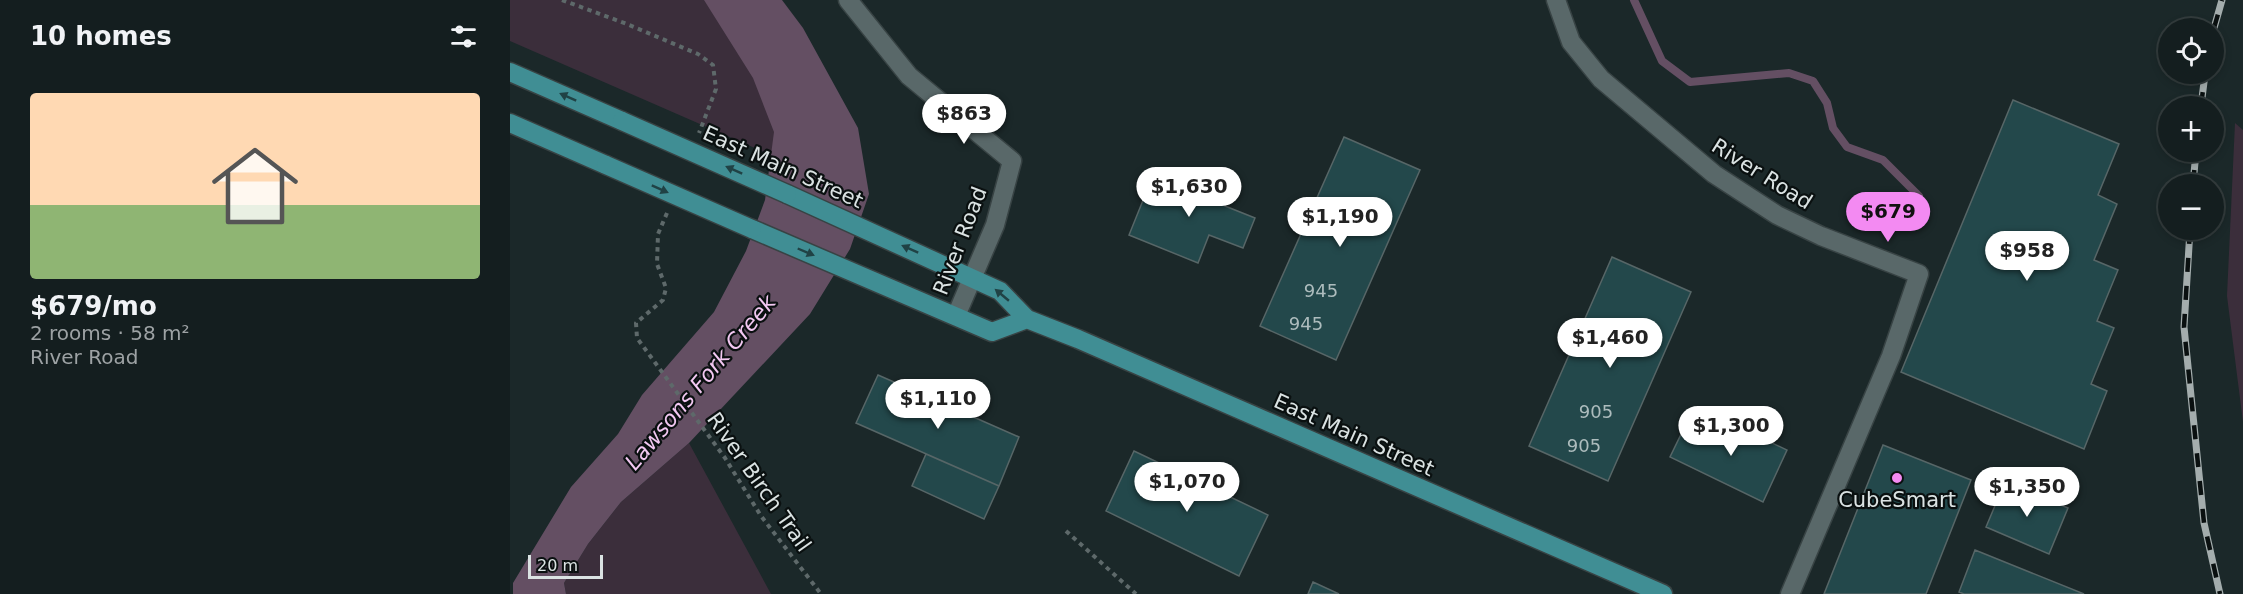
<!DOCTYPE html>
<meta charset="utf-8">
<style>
:root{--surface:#141e1f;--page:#212b2c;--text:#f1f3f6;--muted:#9da2a4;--line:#333c3d;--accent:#f38af2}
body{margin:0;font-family:"DejaVu Sans",sans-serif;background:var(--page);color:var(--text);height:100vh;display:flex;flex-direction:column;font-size:22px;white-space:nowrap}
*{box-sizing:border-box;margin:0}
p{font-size:20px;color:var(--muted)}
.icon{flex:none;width:33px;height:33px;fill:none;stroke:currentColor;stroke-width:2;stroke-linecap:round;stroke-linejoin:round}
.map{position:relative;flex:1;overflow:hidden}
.drawer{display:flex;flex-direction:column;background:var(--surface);width:510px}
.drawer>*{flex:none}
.controls{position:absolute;left:1648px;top:18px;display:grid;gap:12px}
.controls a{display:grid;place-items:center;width:66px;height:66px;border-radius:50%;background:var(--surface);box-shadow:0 3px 9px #0003,0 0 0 2px var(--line);font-size:30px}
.scale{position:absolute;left:18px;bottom:15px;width:75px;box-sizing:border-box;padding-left:6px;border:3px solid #dbe3e3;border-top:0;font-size:16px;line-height:21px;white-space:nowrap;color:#dbe3e3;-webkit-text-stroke:4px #0a1010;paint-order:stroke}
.price{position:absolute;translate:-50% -51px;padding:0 14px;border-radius:21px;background:#fff;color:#222;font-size:20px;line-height:39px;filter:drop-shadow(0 2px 3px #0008)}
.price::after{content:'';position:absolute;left:50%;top:36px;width:18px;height:14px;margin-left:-9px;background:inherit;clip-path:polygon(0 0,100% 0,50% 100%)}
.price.on{background:var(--accent);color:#111}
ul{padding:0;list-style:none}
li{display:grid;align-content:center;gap:12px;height:318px;padding:0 30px}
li+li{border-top:2px solid var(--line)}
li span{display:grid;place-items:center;height:186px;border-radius:6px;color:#555}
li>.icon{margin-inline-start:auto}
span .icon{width:108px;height:108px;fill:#fffc;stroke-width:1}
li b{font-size:26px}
h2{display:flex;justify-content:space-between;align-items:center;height:72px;padding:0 30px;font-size:26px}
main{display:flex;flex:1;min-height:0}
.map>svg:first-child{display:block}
.green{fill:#3b2e3b}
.water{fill:#644f63}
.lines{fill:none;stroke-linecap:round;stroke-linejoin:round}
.stream{stroke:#644f63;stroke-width:8}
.building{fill:#23484b;stroke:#576667;stroke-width:1.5}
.minor-casing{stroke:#384344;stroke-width:21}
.primary-casing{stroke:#384344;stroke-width:21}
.path{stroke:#5e696a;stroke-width:4;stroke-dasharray:4.5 4.5;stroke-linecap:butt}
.minor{stroke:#596869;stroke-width:18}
.primary{stroke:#408e94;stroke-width:18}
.rail-casing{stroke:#a4adad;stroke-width:7}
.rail{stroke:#0a1010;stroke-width:4.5;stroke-dasharray:14;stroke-linecap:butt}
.primary-bridge-casing{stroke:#384344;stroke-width:21;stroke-linecap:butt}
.primary-bridge{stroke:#408e94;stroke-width:18}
.oneway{fill:#204245}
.poi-dot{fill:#f38af2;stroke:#0a1010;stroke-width:2}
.labels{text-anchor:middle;stroke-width:4.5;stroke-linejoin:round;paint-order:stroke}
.number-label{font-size:18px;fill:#adbcbd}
.street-label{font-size:21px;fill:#dbe3e3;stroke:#0a1010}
.poi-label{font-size:21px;fill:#dbe3e3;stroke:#0a1010}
.water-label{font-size:22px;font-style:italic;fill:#f3c8f2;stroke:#0a1010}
</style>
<main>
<section class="drawer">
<h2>10 homes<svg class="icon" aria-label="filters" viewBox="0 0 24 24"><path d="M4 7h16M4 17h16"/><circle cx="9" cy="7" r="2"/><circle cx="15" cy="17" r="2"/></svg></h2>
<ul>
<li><span style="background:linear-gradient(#ffd9b3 60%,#8fb573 0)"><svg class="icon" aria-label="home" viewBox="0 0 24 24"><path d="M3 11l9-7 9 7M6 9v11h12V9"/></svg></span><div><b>$679/mo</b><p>2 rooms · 58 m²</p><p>River Road</p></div></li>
</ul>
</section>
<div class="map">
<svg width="1733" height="594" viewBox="0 0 1733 594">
<rect width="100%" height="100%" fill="#1b2829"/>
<path class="green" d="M0 0H211L309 176 0 41Z
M1725 123 1733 130V422L1717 296Z
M179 443 261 594H56L54 583 78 544 111 502Z"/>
<path class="water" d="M194 0H272L293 28 348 128 359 194 340 249 300 314 179 443 111 502 78 544 54 583 56 594H3V583L61 487 108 434 132 395 204 312 236 251 255 200 264 132 243 78Z"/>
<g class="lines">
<path class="stream" d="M1124 0 1152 61 1180 82 1279 73 1303 81 1317 103 1323 128 1337 147 1373 160 1409 196"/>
</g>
<path class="building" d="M1503 100 1609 144 1588 195 1607 204 1584 260 1608 270 1587 321 1604 328 1581 384 1597 391 1574 449 1391 372Z
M834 137 910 170 826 360 750 326Z
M686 175 722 189 715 206 745 218 733 248 699 235 688 263 619 235 642 178 679 193Z
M1102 257 1181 292 1098 481 1019 446Z
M368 375 509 437 489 486 346 423Z
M1211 419 1277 450 1253 502 1160 457 1178 420 1204 432Z
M1373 445 1461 480 1416 594H1314Z
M624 451 758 515 729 576 596 511Z
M416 454 489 486 474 519 402 486Z
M1495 482 1558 508 1539 554 1476 527Z
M1465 550 1574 594H1454L1449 592Z
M803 582 829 594H798Z"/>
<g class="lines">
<defs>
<path id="minor" d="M338 0 399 76 502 161 485 225 446 316
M1046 0 1061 42 1091 79 1204 174 1267 215 1311 236 1409 274 1381 356 1280 594"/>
<path id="primary" d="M0 72 112 121
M0 123 96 165
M277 194 490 291 517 319 568 339 1153 594
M242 229 482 332 517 319"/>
</defs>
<use href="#minor" class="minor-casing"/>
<use href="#primary" class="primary-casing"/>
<path class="path" d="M52 0 117 24 188 54 203 65 206 89 189 133
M157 213 148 234 147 264 156 288 153 300 126 323 127 338 215 458 251 516 311 594
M556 531 626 594"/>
<use href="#minor" class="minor"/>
<use href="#primary" class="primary"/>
<defs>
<path id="rail" d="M1704 28 1712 0
M1691 106 1695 74
M1683 184 1686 152
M1680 230 1674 327 1694 523 1710 594"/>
</defs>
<use href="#rail" class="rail-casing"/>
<use href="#rail" class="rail"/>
<defs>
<path id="primary-bridge" d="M112 121 277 194
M96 165 242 229"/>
</defs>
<use href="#primary-bridge" class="primary-bridge-casing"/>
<use href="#primary-bridge" class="primary-bridge"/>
</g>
<defs><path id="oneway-solid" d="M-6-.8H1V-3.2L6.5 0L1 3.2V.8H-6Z" transform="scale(1.5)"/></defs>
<g class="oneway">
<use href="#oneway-solid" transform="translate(58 97) rotate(-156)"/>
<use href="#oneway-solid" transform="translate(224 170) rotate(-156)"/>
<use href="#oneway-solid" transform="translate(150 189) rotate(24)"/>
<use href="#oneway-solid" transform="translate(400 249) rotate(-156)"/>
<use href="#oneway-solid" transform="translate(296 252) rotate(23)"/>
<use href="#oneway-solid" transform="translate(492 295) rotate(-140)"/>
</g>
<circle class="poi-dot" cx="1387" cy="478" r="6"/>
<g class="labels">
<g class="number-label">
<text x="811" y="297">945</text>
<text x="796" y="330">945</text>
<text x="1086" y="418">905</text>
<text x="1074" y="452">905</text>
</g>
<g class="street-label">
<text transform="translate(273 167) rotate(24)" y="7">East Main Street</text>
<text transform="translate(1252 174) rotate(32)" y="7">River Road</text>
<text transform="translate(450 241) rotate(-69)" y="7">River Road</text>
<text transform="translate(844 435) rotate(24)" y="7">East Main Street</text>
<text transform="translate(249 482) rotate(55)" y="7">River Birch Trail</text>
</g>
<g class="poi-label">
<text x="1387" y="507">CubeSmart</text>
</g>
<g class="water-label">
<text transform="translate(190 382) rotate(-50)" y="8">Lawsons Fork Creek</text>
</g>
</g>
</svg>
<div class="controls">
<a><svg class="icon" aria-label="locate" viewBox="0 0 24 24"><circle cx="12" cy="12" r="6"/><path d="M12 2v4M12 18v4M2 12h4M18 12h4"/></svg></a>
<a>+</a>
<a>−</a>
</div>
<div class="scale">20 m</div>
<b class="price" style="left:454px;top:145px">$863</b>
<b class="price" style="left:679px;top:218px">$1,630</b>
<b class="price on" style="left:1378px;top:243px">$679</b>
<b class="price" style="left:830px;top:248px">$1,190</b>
<b class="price" style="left:1517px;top:282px">$958</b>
<b class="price" style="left:1100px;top:369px">$1,460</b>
<b class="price" style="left:428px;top:430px">$1,110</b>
<b class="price" style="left:1221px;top:457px">$1,300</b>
<b class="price" style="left:677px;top:513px">$1,070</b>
<b class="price" style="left:1517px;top:518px">$1,350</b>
</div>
</main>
